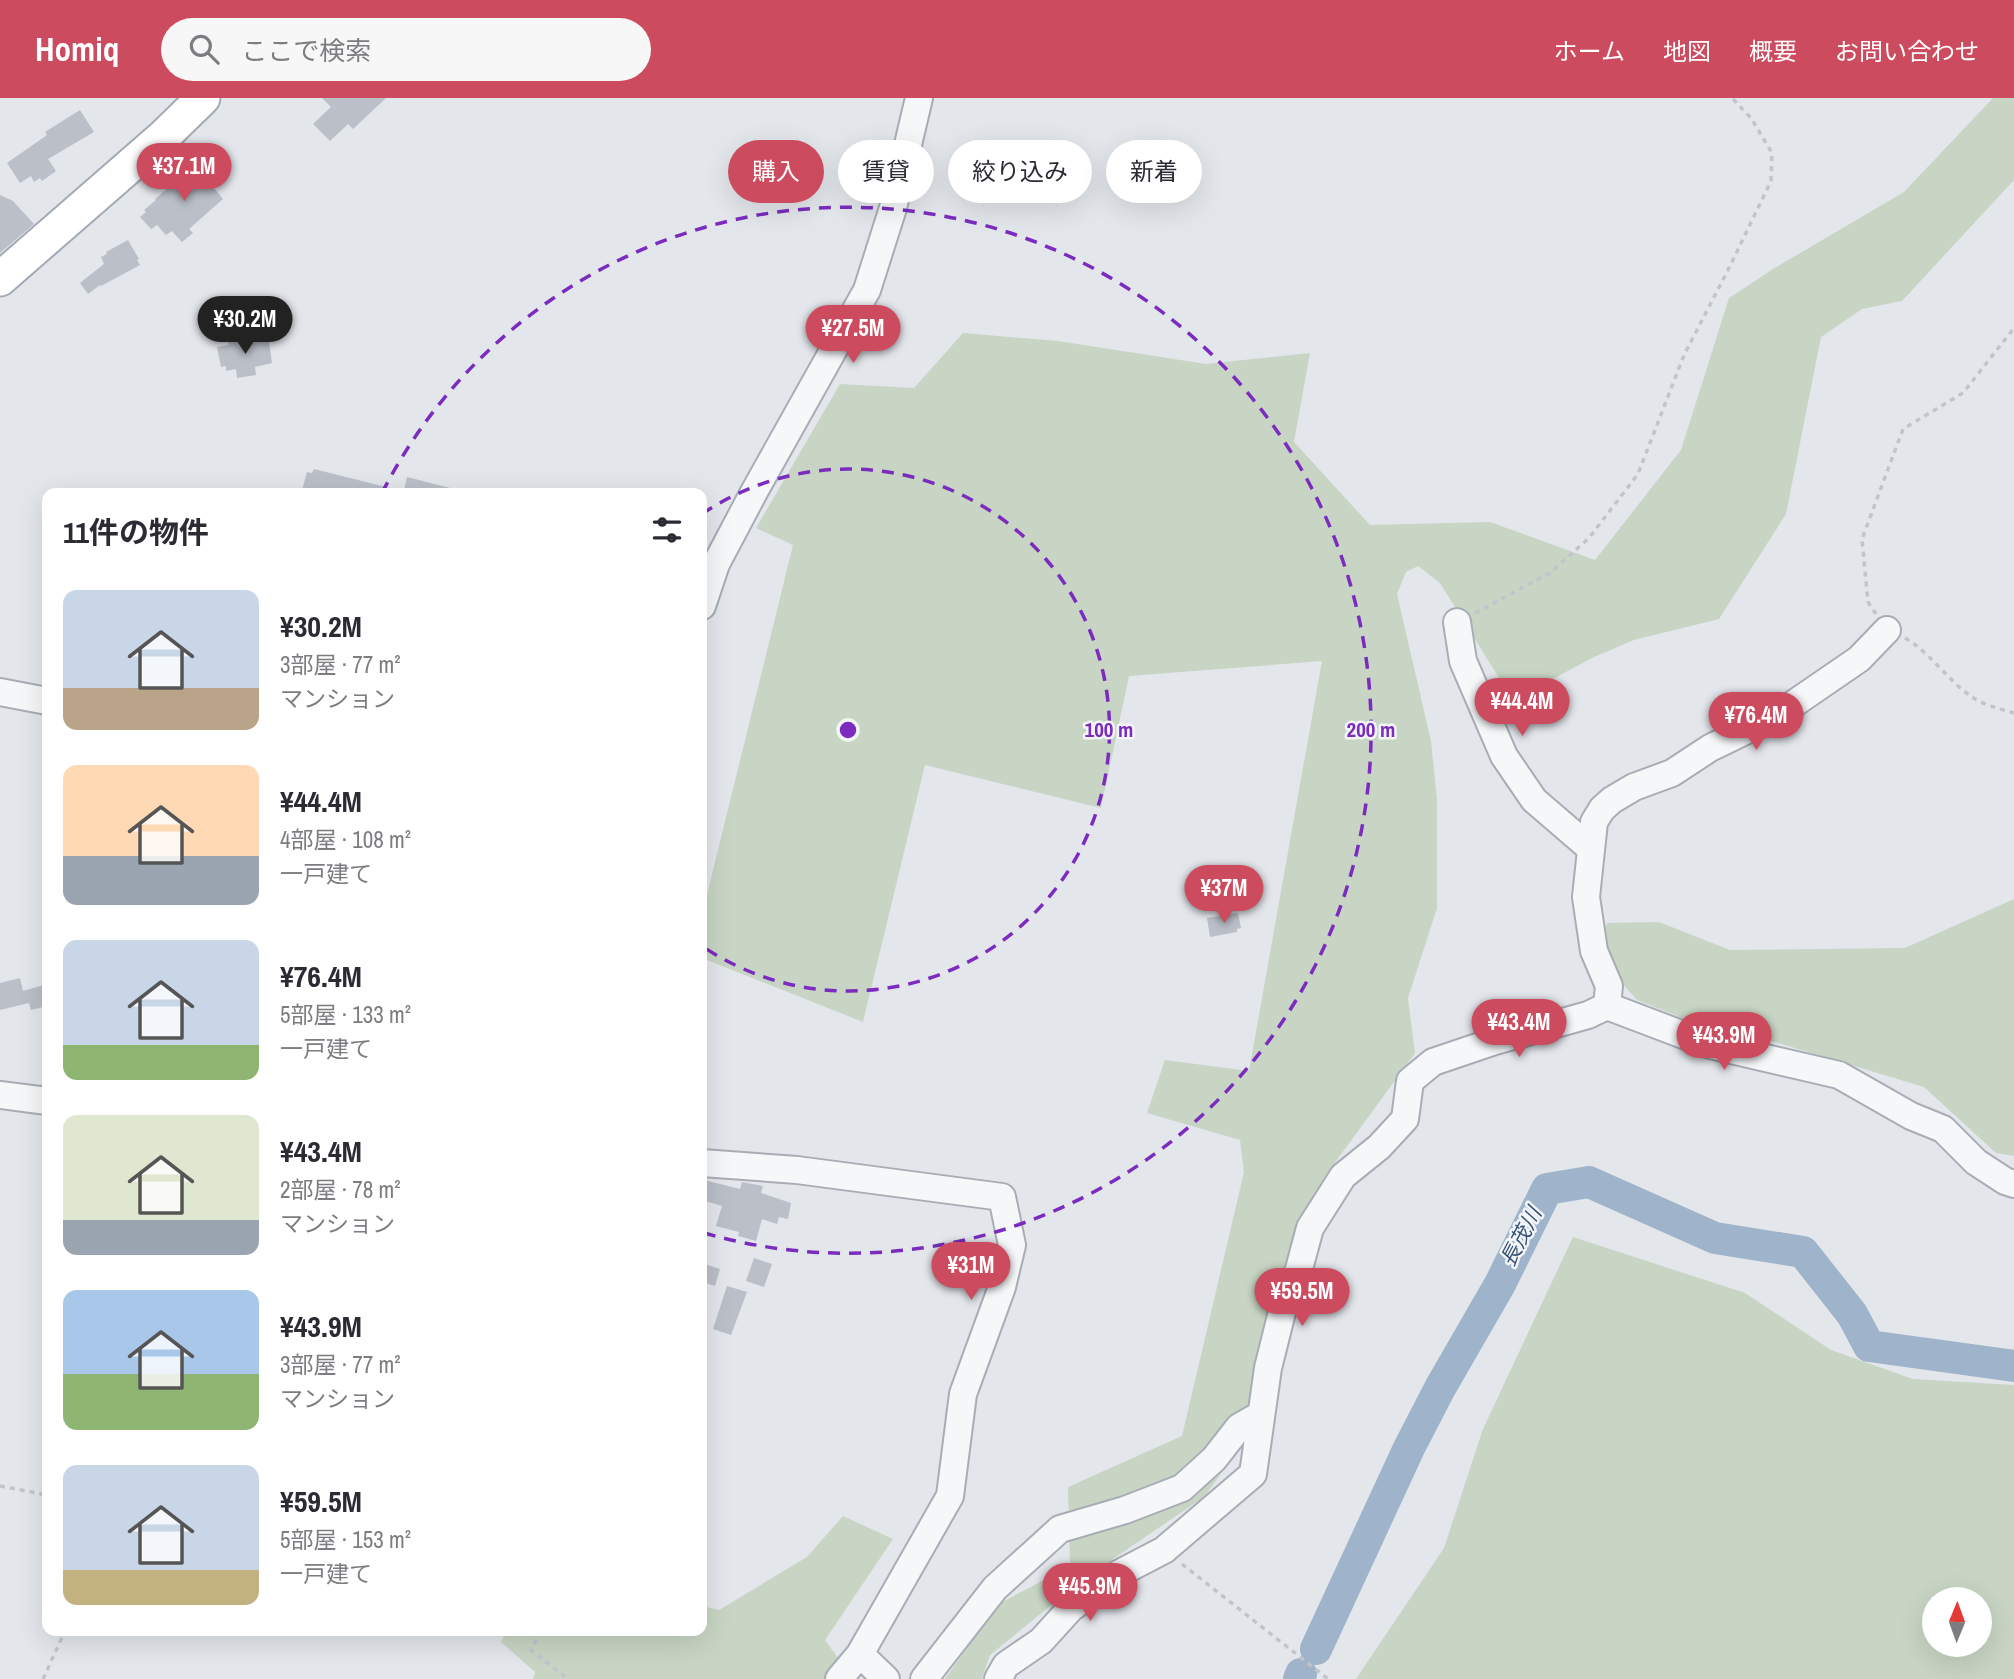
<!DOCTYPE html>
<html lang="ja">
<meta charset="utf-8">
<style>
:root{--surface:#fff;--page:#f7f7f7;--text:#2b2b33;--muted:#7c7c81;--accent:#cd4b5f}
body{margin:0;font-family:"Archivo Narrow","Noto Sans JP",sans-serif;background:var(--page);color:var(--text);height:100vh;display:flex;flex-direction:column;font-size:26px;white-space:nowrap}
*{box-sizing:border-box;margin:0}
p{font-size:23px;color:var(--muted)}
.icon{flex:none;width:38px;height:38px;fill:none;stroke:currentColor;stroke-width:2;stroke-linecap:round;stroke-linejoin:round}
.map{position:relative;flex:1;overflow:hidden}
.drawer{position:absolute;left:42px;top:390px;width:665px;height:1148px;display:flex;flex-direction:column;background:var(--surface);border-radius:14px;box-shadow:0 7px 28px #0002}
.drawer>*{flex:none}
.top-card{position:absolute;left:728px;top:42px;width:665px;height:63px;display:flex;gap:14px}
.needle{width:46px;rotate:1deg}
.buttons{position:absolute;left:1922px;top:1489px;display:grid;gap:14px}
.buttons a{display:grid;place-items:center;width:70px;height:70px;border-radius:50%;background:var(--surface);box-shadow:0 7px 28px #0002;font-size:35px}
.price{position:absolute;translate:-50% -60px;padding:0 16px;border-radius:24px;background:var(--accent);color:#fff;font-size:23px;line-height:46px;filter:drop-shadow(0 2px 4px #0008)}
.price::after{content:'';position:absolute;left:50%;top:42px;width:21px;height:16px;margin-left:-10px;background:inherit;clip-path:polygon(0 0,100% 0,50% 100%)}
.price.active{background:#222;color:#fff}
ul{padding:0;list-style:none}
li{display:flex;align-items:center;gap:21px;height:175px;padding:0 21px}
li span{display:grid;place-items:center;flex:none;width:196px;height:140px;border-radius:14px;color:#555}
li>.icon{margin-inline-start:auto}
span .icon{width:84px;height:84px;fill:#fffc;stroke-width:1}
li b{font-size:30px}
h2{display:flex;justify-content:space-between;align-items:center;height:84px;padding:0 21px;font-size:30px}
.tag{padding:0 24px;border-radius:32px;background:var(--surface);box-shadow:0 7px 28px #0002;font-size:24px;line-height:63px}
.tag.active{background:var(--accent);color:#fff}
header{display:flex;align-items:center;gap:42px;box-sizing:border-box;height:98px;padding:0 35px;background:var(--accent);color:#fff}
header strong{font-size:33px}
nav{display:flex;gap:38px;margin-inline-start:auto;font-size:24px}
.search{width:490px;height:63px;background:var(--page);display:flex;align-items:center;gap:18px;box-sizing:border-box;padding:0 24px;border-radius:38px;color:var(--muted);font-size:26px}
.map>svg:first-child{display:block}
.green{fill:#c8d5c4;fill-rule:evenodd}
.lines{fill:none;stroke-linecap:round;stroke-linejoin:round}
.river{stroke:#9fb4ca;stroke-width:32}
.building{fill:#babfc8}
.minor-casing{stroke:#a8adb5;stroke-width:30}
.major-casing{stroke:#a2aab6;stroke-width:37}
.path{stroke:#c1c4ca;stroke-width:3.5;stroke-dasharray:5 5;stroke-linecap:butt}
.minor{stroke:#f6f7f9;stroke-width:26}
.major{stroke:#fff;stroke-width:33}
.ring{fill:none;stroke:#7b2cbf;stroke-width:3.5;stroke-dasharray:12 9}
.labels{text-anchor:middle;stroke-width:5;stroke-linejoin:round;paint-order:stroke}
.water-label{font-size:21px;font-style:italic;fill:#355276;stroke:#f3f5f8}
.centre{fill:#7b2cbf;stroke:#f3f5f8;stroke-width:3.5}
.ring-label{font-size:21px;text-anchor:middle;font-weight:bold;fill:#7b2cbf;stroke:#f3f5f8;stroke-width:5;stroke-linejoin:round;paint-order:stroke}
</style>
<header>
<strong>Homiq</strong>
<div class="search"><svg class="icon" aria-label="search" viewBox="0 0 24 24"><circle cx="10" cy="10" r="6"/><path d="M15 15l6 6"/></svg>ここで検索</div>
<nav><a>ホーム</a><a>地図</a><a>概要</a><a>お問い合わせ</a></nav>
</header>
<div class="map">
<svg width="2014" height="1581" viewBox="0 0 2014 1581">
<rect width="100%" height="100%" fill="#e3e6eb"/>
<path class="green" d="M1993 0H2014V82L1902 203 1862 211 1821 239 1786 416 1719 521 1634 542 1594 559 1534 591 1512 611 1501 583 1440 485 1418 468 1406 474 1397 496 1431 643 1437 702V810L1408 900 1415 955 1323 1081 1299 1125 1271 1205 1248 1338 1204 1399 1082 1482 990 1557 982 1581H945L997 1507 1070 1468 1068 1389 1182 1338 1244 1074 1240 1042 1147 1015 1165 962 1249 973 1322 563 1129 578 1101 710 925 667 863 924 702 860V817L793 447 756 430 840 286 914 290 963 235 1058 243 1206 266 1310 255 1294 344 1370 427 1490 424 1595 462 1681 352 1729 200 1773 171 1904 94Z
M2014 801V1058L1996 1055 1924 989 1768 942 1718 934 1637 902 1595 855 1607 825 1659 824 1730 852 1905 850Z
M1573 1139 1745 1195 1831 1252 1913 1281 2014 1287V1581H1356L1444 1450 1483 1331ZM1934 1502H1979V1547H1934Z
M843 1418 893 1441 825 1542 853 1581H533L535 1574 501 1544 506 1533H702V1508L719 1512 807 1459Z"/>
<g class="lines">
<path class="river" d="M1316 1551 1409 1350 1440 1290 1500 1186 1547 1091 1589 1084 1715 1140 1803 1154 1852 1216 1869 1248 2014 1268
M1299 1581 1301 1576"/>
</g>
<path class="building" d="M322 0H386L353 31 348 26 330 43 313 26 331 9Z
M80 12 94 34 48 61 56 73 42 83 40 80 34 84 31 78 20 85 7 65 47 37 45 34Z
M194 67 203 78 211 71 222 84 214 90 223 101 189 131 193 135 182 144 172 133 166 137 157 127 151 131 140 119 146 114 144 112 156 102 155 101Z
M0 97 13 103 34 126 0 155Z
M128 142 139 161 137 162 140 167 101 188 100 187 88 196 80 185 104 166 101 159 107 156 106 154Z
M251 240 252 243 266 242V244H269L272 265 255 269 256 277 237 280 236 271 226 273V268L221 269 217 249 229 247 228 244Z
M314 371 394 391 393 396H301L307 374 312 375Z
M407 379 454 391V396H403Z
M1238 815 1241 830 1237 831V834L1210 839 1207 820Z
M20 880 23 893 47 886V908L31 912 29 905 0 912V885Z
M704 1082 740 1091 742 1084 763 1088 761 1095 791 1105 788 1121 779 1119 777 1126 762 1121 756 1143 738 1138 739 1134 716 1128 722 1108 702 1102V1091Z
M754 1160 772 1166 764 1189 746 1183Z
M702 1165 720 1171 715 1188 702 1184Z
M727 1188 747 1194 731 1237 713 1231Z"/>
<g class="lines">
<defs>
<path id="minor" d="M702 508 716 466 754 394 867 192 893 110 919 0
M1457 524 1463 563 1504 658 1534 702 1591 751
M0 594 47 603
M1607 908 1609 888 1594 853 1586 799 1594 724 1602 711 1612 702 1634 689 1672 675 1710 650 1776 618 1859 561 1887 532
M0 997 47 1003
M702 1065 797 1072 1002 1099 1012 1147 1002 1189 963 1296 950 1398 860 1556 839 1581
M860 1556 886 1581
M924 1581 995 1490 1060 1431 1125 1412 1182 1390 1214 1361 1239 1329 1260 1317
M998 1581 1006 1567 1041 1543 1071 1510 1118 1476 1164 1452 1253 1376 1268 1270 1282 1214 1299 1171 1310 1130 1343 1078 1379 1049 1405 1021 1410 983 1433 964 1495 943 1588 917 1607 908 1710 947 1839 977 1911 1018 1943 1031 1976 1064 2005 1083 2014 1086"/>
<path id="major" d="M0 181 163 39 203 0"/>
</defs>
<use href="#minor" class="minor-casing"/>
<use href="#major" class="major-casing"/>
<path class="path" d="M1475 515 1550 475 1589 440 1638 376 1684 257 1728 172 1771 83 1772 55 1751 20 1732 0
M1876 516 1868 504 1862 441 1903 331 1963 295 2014 230
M1905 540C1931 555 1947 582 1972 599 1983 607 2001 611 2014 615
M0 1388 47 1397
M1182 1466 1328 1581
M541 1533 531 1552 568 1581
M43 1581 65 1533"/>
<use href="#minor" class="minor"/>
<use href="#major" class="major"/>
</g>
<g class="ring">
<path d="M702 416A261 261 0 1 1 702 848"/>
<path d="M382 395A523 523 0 1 1 704 1135"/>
</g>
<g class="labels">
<g class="water-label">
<text transform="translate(1521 1139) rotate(-62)" y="7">長茂川</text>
</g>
</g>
<circle cx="848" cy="632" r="10" class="centre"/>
<g class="ring-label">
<text x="1109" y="639">100 m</text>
<text x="1371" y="639">200 m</text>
</g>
</svg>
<div class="buttons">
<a><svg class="needle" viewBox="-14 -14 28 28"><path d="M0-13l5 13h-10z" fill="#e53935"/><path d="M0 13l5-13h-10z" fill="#7c7c81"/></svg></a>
</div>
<b class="price" style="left:184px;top:105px">¥37.1M</b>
<b class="price active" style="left:245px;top:258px">¥30.2M</b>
<b class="price" style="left:853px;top:267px">¥27.5M</b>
<b class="price" style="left:1522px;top:640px">¥44.4M</b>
<b class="price" style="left:1756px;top:654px">¥76.4M</b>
<b class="price" style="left:1224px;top:827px">¥37M</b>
<b class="price" style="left:1519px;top:961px">¥43.4M</b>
<b class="price" style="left:1724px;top:974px">¥43.9M</b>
<b class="price" style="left:971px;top:1204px">¥31M</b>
<b class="price" style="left:1302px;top:1230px">¥59.5M</b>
<b class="price" style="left:1090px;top:1525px">¥45.9M</b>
<div class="top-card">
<a class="tag active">購入</a>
<a class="tag">賃貸</a>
<a class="tag">絞り込み</a>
<a class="tag">新着</a>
</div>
<section class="drawer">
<h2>11件の物件<svg class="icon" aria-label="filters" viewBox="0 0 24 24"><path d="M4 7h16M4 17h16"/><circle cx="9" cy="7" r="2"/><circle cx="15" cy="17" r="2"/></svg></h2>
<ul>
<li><span style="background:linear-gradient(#c9d6e8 70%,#b9a48a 0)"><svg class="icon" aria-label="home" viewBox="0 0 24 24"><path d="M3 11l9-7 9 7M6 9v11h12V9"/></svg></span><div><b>¥30.2M</b><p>3部屋 · 77 m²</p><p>マンション</p></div></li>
<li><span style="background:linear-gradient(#ffd9b3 65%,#9aa5b1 0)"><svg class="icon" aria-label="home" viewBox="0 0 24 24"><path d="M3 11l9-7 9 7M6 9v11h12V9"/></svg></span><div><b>¥44.4M</b><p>4部屋 · 108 m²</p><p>一戸建て</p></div></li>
<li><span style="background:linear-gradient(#c9d6e8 75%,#8fb573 0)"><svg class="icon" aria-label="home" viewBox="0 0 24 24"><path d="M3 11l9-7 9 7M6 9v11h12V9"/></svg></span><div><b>¥76.4M</b><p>5部屋 · 133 m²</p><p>一戸建て</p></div></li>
<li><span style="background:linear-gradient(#dfe7d0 75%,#9aa5b1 0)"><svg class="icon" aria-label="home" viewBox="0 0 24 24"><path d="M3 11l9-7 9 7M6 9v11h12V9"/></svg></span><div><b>¥43.4M</b><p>2部屋 · 78 m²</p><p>マンション</p></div></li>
<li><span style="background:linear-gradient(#a9c7e8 60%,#8fb573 0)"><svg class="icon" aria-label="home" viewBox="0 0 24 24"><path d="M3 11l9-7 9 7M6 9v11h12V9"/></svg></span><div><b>¥43.9M</b><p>3部屋 · 77 m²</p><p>マンション</p></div></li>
<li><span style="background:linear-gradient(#c9d6e8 75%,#c2b280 0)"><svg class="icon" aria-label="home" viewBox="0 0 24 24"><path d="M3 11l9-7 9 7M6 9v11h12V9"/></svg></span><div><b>¥59.5M</b><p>5部屋 · 153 m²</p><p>一戸建て</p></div></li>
</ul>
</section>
</div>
